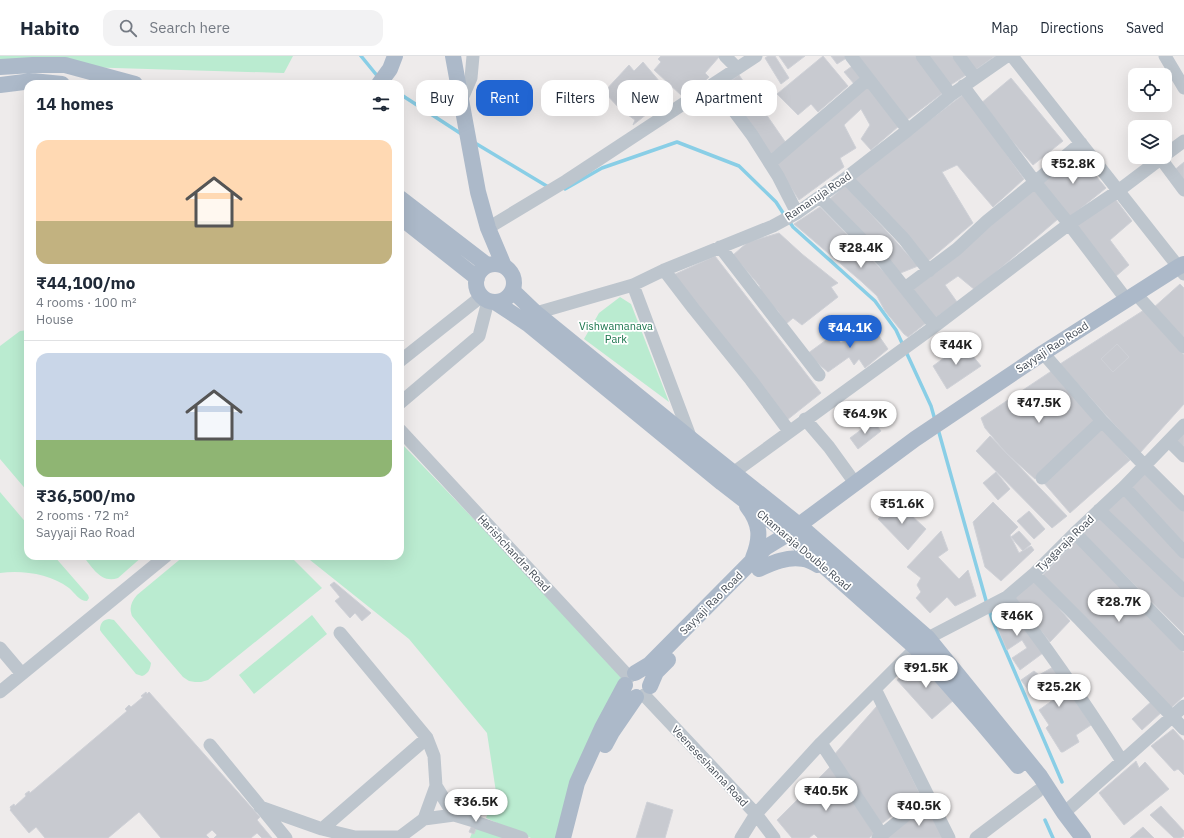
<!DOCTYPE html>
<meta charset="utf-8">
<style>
:root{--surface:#fff;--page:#f2f2f3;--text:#1f2937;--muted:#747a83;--line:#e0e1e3;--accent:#2165d2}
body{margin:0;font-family:"IBM Plex Sans",sans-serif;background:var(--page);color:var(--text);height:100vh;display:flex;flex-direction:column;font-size:15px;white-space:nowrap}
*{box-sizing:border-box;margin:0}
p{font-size:13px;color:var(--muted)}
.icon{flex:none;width:22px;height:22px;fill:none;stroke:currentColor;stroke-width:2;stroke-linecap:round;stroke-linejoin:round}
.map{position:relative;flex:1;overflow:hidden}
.side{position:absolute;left:24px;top:24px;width:380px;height:480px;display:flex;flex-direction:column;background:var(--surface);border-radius:12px;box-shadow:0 4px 16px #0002}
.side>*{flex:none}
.top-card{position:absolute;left:416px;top:24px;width:380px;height:36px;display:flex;gap:8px}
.buttons{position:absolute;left:1128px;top:12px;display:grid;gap:8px}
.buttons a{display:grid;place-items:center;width:44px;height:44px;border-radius:8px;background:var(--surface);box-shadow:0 4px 16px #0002;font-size:20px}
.price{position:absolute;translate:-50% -34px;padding:0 9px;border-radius:14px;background:#fff;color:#222;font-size:13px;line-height:26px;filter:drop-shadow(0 1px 2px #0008)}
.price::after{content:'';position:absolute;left:50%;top:24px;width:12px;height:9px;margin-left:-6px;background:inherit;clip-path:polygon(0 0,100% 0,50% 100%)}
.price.selected{background:var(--accent);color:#fff}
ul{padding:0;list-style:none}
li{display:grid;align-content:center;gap:8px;height:212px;padding:0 12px}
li+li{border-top:1px solid var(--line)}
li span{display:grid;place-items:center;height:124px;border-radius:12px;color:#555}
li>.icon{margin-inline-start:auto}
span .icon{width:72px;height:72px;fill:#fffc;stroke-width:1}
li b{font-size:17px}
h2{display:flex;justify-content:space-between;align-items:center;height:48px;padding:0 12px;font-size:17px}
.pill{padding:0 14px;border-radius:12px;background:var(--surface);box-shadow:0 4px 16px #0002;font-size:14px;line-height:36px}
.pill.selected{background:var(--accent);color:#fff}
header{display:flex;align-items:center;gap:24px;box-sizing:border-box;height:56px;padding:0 20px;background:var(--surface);border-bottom:1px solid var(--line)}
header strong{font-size:19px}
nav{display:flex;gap:22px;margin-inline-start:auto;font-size:14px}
.search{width:280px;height:36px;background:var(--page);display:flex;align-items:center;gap:10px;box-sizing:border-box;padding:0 14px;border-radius:12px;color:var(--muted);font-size:15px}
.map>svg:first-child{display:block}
.green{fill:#baebd0}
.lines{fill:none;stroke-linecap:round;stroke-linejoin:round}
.stream{stroke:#89cee6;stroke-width:3.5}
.building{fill:#c8cad0;stroke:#cfd1d7}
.minor{stroke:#bdc5cd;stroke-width:13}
.major{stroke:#acb9c9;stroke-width:16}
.labels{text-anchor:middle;stroke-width:3.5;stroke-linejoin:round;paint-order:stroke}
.street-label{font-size:11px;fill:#454d57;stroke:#fff}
.park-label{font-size:11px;fill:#1a744c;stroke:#fff}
</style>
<header>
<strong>Habito</strong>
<div class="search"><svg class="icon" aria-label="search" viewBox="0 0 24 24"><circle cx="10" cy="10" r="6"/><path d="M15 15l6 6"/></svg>Search here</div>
<nav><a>Map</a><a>Directions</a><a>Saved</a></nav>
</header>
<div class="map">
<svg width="1184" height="782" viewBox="0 0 1184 782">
<rect width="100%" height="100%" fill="#eeebeb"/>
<path class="green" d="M0 0H293L284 17 48 10 0 3Z
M620 241 631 248 669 346 584 283 599 257Z
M28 274V436L0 403V290L20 275Z
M400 386 627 623 563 782H531L486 762 496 736 487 677 409 583 305 500H400Z
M0 436 28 469V500H54L88 539 89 542 87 545C79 545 75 537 69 532 50 518 23 514 0 517Z
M83 500H143L118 522C101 528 92 511 83 500Z
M184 500H290L322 532 208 624 201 626H195L189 625 183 621 159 593 132 560C129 552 131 546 137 539Z
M312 559 327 578 254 638 239 619Z
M109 563 114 564 151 607C150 614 148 618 142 620L136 618 102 577 100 574C100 568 102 564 109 563Z
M476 766 522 782H470Z"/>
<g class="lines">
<path class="stream" d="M361 0 379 22
M400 38 463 79
M475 87 550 132
M565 133 602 112 677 86 739 110 776 146 785 160
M789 165 793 171 875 245 896 274 931 350 935 364
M938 373 987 548
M989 554 992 563 1062 726
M1045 764 1053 782"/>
</g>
<path class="building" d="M661 0H718L719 1 705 17 709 21 700 30 696 25 682 40 654 14 661 6 658 3Z
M768 0H775L789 22 781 28 765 2Z
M779 0H805L788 13Z
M823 0 848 30 818 56 811 48 798 59 777 38Z
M831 0H847L848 1 837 8Z
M858 0H915L944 36 907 64Z
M928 0H952L966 19 949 30Z
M963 0H995L974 15Z
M643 6 671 39 633 69 635 64 621 54 604 36 629 9 634 15Z
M855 8 864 22 855 29 844 16Z
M739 19 786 87 769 99 724 38 731 34 726 28Z
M1011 22 1063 85 1033 109 980 48Z
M868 28 899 70 871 94 861 83 870 69 861 53 844 69 856 92 840 102 844 111 799 144 775 107Z
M964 38 1024 123 993 151 957 109 942 116 973 167 927 206 852 123Z
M1076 96 1106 132 1070 161 1039 126Z
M1184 106V131L1172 116Z
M845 129 918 210 898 218 827 146Z
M1034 134 1058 163 975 234 958 220 945 229 957 246 934 263 909 234Z
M1113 140 1132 165 1110 184 1129 209 1115 221 1073 169Z
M820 151 886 218 926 267 908 281 904 278 885 255 877 240 862 226 794 168Z
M779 177 802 198 838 227 831 231 838 241 802 269 793 262 786 268 778 255 763 240 759 229 733 199 748 186Z
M715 200 821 337 787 364 671 220Z
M1180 228 1184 232V286L1152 253Z
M1144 254 1184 299V348L1140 397 1060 308Z
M870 267 888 293 865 312 859 303 854 309 849 301 828 316 807 298 833 279 841 287Z
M963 288 981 310 947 333 933 310Z
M1117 288 1129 301 1113 316 1101 303Z
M1053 314 1096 366 1035 423 1006 397 985 372 981 362Z
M873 365 881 375 858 393 850 382Z
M1101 371 1130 404 1070 457 1043 426Z
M1184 375V394L1175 384Z
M990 380 1067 460 1052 472 976 395Z
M1143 415 1184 455V493L1128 432Z
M996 416 1010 433 998 444 983 427Z
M1122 436 1184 501V531L1103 455Z
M896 445 926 473 908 494 878 463Z
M993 446 1018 471 1010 479 1019 497 1031 490 1034 494 1001 525 985 511 973 466Z
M1029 455 1045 473 1034 483 1017 465Z
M1101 459 1184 542V578L1083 478Z
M941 475 948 494 938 501 959 523 968 514 976 540 955 550 947 541 930 557 916 542 921 536 917 529 921 522 907 511Z
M1019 475 1031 488 1023 495 1011 481Z
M1076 485 1184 597V640L1170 653 1040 522Z
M1033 522 1070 565 1050 586 1012 540Z
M334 526 371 557 362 565 355 557 350 562 335 545 340 541 330 529Z
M1003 547 1006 552 1001 555 998 549Z
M1012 550 1043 597 1020 614 1012 602 1027 592 1022 584 1007 594 993 561Z
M918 601 955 643 932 663 897 624Z
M1055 610 1091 669 1076 679 1079 686 1063 696H1061L1046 672 1049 669 1039 654 1053 644 1042 630 1032 639 1021 624 1034 615 1039 619Z
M146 636 147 638 149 636 260 761 257 764 272 782H262L257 777 251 782H214L217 779 212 774 206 779 209 782H161L139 756 108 782H45L36 771 29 777 10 754 11 753 10 751 14 748 15 750 26 740 25 738 29 735 30 737 127 655 125 653 129 649 131 651 143 641 141 640Z
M1153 644 1163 655 1142 674 1132 663Z
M877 650 920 738 880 769 833 700Z
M1173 673 1184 685V719L1178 713 1174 715 1151 690Z
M1136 705 1139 712 1145 706 1169 733 1124 769 1099 737Z
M831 710 874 778 869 782H818L814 778 809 782H792L777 764Z
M647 746 673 754 665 782H636Z
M927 749 945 782H886Z
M1161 750 1184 775V780L1181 782H1174L1150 759Z
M478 755 482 757 474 778 469 776Z
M1143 771 1154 782H1130Z"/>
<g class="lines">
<path class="minor" d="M725 0 737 12
M851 0 908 74
M922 0 951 39
M959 0 975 22
M1012 0 1184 218
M1165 0 1184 32
M714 28 752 79 778 120 797 157
M963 30 1035 126 1069 168 1126 243
M461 45 471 22 473 0
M1165 99 1184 85
M1161 103 1184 134
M770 107 868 23
M846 122 904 183 929 215
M820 141 884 206 935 270
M488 172 566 125 756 0
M720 191 819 319
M664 214 693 252 751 324 789 375
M633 229 691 383
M905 232 957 193 987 165 1035 126 1081 87
M1135 237 1184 291
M536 257 633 229 664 214 773 170 797 157 846 122 908 74 951 39 1007 0
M1043 297 1102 365 1145 410 1184 449
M400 305 482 240
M400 347 479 280 488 245
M805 363 829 391 855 427
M400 374 629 621
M1169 385 1184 400
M733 417 935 270 1069 168 1118 135 1163 101
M1042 422 1102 365
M1124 431 1184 496
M1099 454 1184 535
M1075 477 1184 589
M1034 518 1080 564 1184 673
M1007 541C1049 593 1086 649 1122 705
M340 577 427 682 434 700 436 730 454 759
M0 592 22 618
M875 633 949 782
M0 636 166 500
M644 639 756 758 774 782
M821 687 882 779
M210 689 286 782
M260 751 322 773 355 781H400L424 763 454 759 474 765
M1064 757 1184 650
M424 763 436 730
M478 767 522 782
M322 773 427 682
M741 782 756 758 821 687 916 592 928 582 1007 541 1034 518 1075 477 1124 431 1184 369
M878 782 928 741
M976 782 1038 735"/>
<path class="major" d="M453 0 478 136 488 172 504 210
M0 11 33 9H65L135 28
M379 28 390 13 395 0
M0 29 32 25 62 28
M400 142 487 209
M400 161 477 222
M476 227a19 19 0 1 1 38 0a19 19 0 1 1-38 0Z
M513 235 536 257 691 383 799 469 928 582 1040 720 1064 757 1083 782
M495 246 528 268 722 427 788 478 916 592 981 666 1018 710
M747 450C761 468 761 482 753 502
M759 513C772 507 788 500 803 503 808 503 814 507 818 509
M635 617 650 608 765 492 788 478 799 469 915 383 1043 297 1178 211 1184 208
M650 630 656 616 668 604
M605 689 612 676 636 641
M563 782 577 727 602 672 625 629"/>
</g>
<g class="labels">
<g class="street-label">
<text transform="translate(818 140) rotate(-34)" y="4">Ramanuja Road</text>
<text transform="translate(1052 291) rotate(-33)" y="4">Sayyaji Rao Road</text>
<text transform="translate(1065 487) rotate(-44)" y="4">Tyagaraja Road</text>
<text transform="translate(804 494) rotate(40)" y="4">Chamaraja Double Road</text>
<text transform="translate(514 497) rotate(47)" y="4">Harishchandra Road</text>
<text transform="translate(711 547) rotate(-45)" y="4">Sayyaji Rao Road</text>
<text transform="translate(710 710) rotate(47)" y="4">Veeneseshanna Road</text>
</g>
<g class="park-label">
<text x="616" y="274">Vishwamanava<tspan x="616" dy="13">Park</tspan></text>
</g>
</g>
</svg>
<div class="buttons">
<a><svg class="icon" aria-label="locate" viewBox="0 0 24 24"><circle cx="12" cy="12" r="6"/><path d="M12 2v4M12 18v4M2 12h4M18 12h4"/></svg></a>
<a><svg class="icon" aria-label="layers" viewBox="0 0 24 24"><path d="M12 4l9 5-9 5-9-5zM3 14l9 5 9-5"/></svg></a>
</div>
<b class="price" style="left:1073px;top:129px">₹52.8K</b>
<b class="price" style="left:861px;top:213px">₹28.4K</b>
<b class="price selected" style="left:850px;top:293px">₹44.1K</b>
<b class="price" style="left:956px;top:310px">₹44K</b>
<b class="price" style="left:1039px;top:368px">₹47.5K</b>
<b class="price" style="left:865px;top:379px">₹64.9K</b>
<b class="price" style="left:902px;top:469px">₹51.6K</b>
<b class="price" style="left:1119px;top:567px">₹28.7K</b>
<b class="price" style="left:1017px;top:581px">₹46K</b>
<b class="price" style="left:926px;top:633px">₹91.5K</b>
<b class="price" style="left:1059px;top:652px">₹25.2K</b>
<b class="price" style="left:826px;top:756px">₹40.5K</b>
<b class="price" style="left:476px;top:767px">₹36.5K</b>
<b class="price" style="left:919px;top:771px">₹40.5K</b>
<div class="top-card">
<a class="pill">Buy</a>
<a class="pill selected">Rent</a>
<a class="pill">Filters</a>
<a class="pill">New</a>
<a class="pill">Apartment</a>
</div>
<section class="side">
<h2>14 homes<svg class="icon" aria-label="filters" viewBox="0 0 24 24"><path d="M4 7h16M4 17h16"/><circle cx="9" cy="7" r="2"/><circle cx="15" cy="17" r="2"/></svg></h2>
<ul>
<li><span style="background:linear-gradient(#ffd9b3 65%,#c2b280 0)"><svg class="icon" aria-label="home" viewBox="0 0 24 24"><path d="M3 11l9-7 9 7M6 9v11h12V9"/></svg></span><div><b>₹44,100/mo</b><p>4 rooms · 100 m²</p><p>House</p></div></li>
<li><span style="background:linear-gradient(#c9d6e8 70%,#8fb573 0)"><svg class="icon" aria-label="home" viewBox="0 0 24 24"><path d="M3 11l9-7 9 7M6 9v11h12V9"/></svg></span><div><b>₹36,500/mo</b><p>2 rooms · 72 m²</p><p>Sayyaji Rao Road</p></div></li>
</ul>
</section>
</div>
